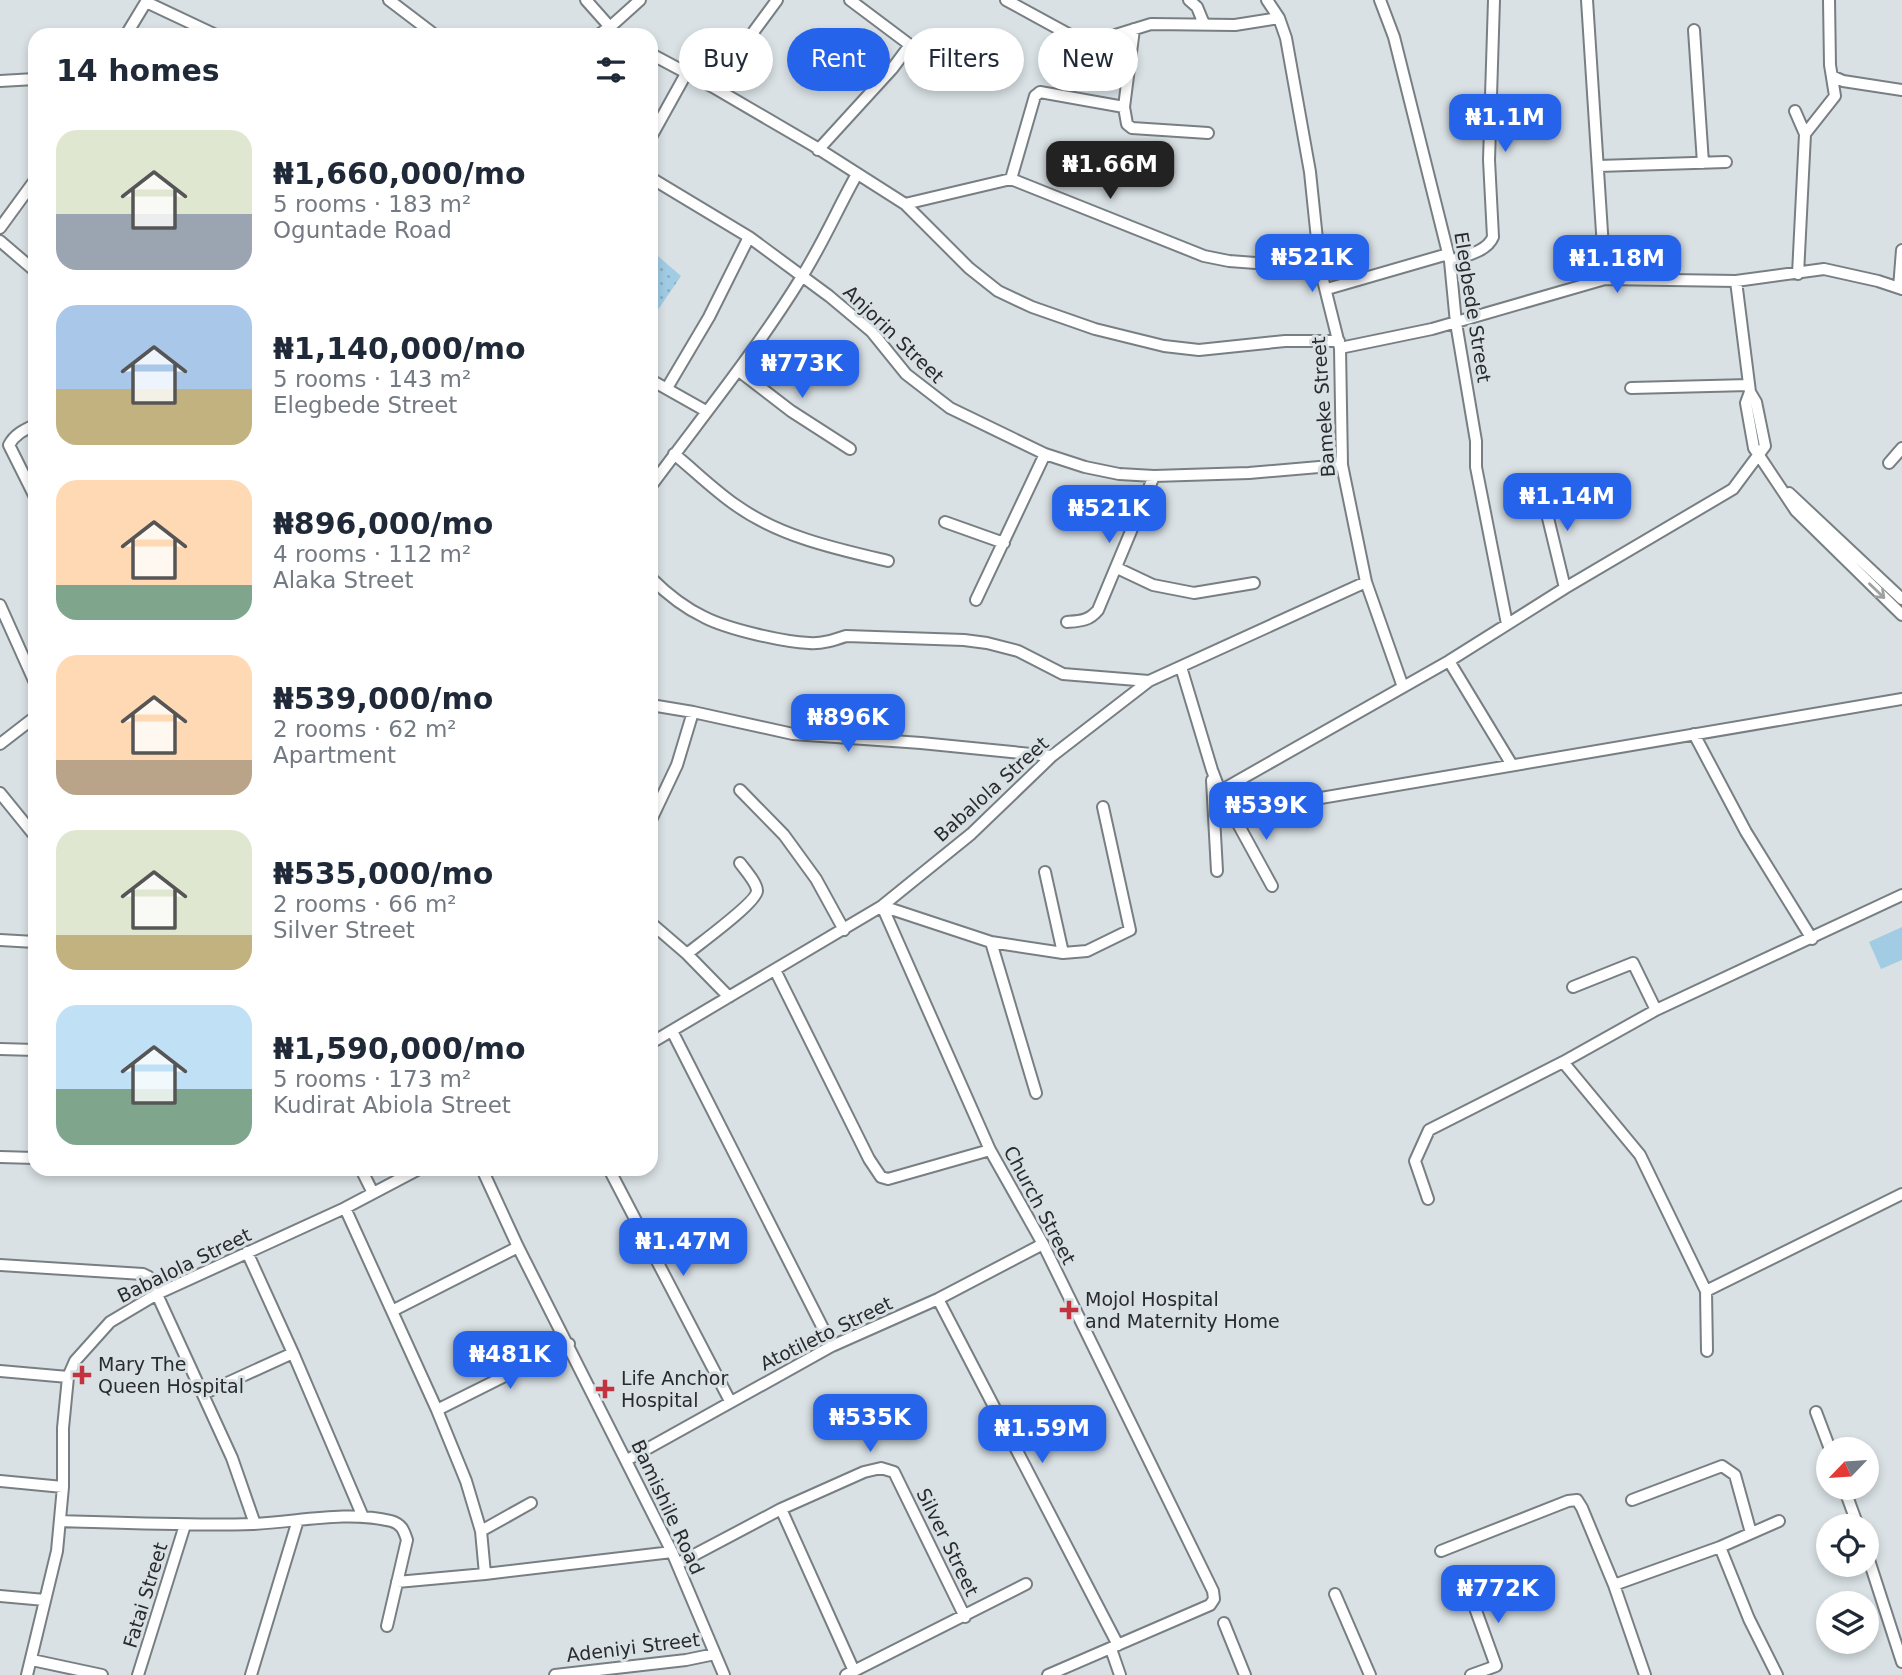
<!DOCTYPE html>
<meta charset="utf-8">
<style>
:root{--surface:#fff;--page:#f6f6f7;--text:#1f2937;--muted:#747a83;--accent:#2563eb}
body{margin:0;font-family:"DejaVu Sans",sans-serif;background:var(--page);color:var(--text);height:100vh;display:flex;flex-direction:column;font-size:26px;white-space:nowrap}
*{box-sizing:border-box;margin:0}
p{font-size:23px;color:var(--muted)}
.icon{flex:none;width:38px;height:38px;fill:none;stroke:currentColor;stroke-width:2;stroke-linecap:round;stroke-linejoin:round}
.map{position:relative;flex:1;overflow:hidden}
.drawer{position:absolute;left:28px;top:28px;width:630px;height:1148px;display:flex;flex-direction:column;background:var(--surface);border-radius:21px;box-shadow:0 4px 10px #0003}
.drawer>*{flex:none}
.guide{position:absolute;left:679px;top:28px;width:665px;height:63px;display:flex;gap:14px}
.needle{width:46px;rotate:245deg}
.tools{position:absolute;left:1816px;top:1437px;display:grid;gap:14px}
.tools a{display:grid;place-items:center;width:63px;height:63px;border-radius:50%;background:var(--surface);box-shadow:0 4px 10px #0003;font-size:35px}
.price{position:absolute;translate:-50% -60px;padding:0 16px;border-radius:14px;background:var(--accent);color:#fff;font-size:23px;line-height:46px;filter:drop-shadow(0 2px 4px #0008)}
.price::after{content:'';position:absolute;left:50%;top:42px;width:21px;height:16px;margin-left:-10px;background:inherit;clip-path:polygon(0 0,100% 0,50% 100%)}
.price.on{background:#222;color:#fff}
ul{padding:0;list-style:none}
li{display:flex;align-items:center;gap:21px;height:175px;padding:0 28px}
li span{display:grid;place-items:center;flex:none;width:196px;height:140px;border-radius:21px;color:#555}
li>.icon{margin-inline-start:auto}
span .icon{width:84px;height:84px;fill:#fffc;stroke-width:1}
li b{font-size:30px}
h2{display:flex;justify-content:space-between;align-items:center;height:84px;padding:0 28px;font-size:30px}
.pill{padding:0 24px;border-radius:32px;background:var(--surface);box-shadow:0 4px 10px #0003;font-size:24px;line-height:63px}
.pill.on{background:var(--accent);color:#fff}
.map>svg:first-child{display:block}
.grass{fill:#a1cce4}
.park{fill:url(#park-dots)}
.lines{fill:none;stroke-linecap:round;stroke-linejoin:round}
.minor-casing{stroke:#787f83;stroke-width:14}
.minor{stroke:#fff;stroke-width:10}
.oneway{stroke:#9fa0a0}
.poi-dot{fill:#c3333f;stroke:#d9e1e5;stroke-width:2.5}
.labels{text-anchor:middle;stroke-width:6;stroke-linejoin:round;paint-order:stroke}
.street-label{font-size:19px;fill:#292b2d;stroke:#d9e1e5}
.poi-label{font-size:19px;fill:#292b2d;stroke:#d9e1e5;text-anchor:start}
</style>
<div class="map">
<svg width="1902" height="1675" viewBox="0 0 1902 1675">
<defs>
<pattern id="park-dots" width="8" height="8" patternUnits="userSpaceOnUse" patternTransform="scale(1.75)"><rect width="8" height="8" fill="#a1cce4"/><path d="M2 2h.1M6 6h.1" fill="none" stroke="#8bafc4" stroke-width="1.8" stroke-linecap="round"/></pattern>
</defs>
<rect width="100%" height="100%" fill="#d9e1e5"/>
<path class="grass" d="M1902 927V960L1881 969 1869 942Z"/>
<path class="park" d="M651 250 681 276 651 320Z"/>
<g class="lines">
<defs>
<path id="minor" d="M389 0 435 35
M586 0 610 27
M1006 0 1070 35 1099 40 1151 24 1235 25 1279 18
M1189 0 1197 7 1204 24
M1267 0 1279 18 1286 38 1310 172 1320 268 1340 348 1342 465 1366 582 1403 687
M1380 0 1394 37 1450 261 1456 323 1476 441V467L1507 624
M1587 0 1605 279
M1134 29 1124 107 1127 124 1132 128 1208 133
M1694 30 1703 163
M126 35 146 2 216 35
M598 35 610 27 640 0
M651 54 713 87 814 146 905 204 969 268 998 291 1032 307 1095 329 1164 346 1199 350 1285 341H1339
M1834 77 1843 81 1902 90
M0 81 35 79
M713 87 777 0
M1795 111 1805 134 1798 274
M1805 134 1835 96 1830 65 1829 0
M651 137 687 72
M818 150 892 69 910 45 850 0
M1598 166 1726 162
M651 178 749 237 829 296 872 332 906 374 950 408 1045 454 1085 467 1119 474 1154 476 1249 473 1342 465
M1011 179 1035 96 1040 92 1124 107
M905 204 1011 179 1204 256 1229 261 1320 268
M0 228 35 180
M0 241 35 271
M1450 261C1464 256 1487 252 1493 237L1489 160 1494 0
M1899 288 1902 250
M1327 289 1448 254
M1340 348 1432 329 1605 279 1736 281 1824 269 1878 281 1902 289
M739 371 791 411 850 449
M651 380 706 411
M667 388 709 317 749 237
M1631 388 1749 385
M1750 392 1746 403 1754 448 1796 511 1902 615
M35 425C24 430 15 434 9 445L35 497
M674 454C695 471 715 491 737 506 781 537 837 549 888 561
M1889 463 1902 448
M1540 485 1565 588
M651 486C702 417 756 351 801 278 822 245 838 208 857 174
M1789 493 1902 599
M945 522 1004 543
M1117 568 1153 585 1194 593 1254 583
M651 578C666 593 685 608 704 617 727 629 783 642 809 643 822 644 834 640 846 636L964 640 987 643 1018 651 1063 674 1149 681
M976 600 1045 454
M0 605 35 683
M1067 622C1080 621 1089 621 1098 610L1154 476
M1449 661 1512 765
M1181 667 1212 770 1220 791 1272 886
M651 705 693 712 793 734 921 743 1052 756
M1694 734 1746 832 1812 939
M0 744 35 717
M1212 780 1217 871
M740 790 784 835 816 879 844 930
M1220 791 1449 661 1565 588 1733 489 1765 446 1756 402 1750 392 1736 281
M0 793 35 836
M1233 813 1902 699
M651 820 677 765 693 712
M1045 872 1063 953
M882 906 990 1150 1043 1244 1213 1591 1214 1599 1210 1605 1048 1675
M882 906 991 942 1063 953 1087 951 1130 930 1103 807
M651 923 687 954 729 997
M0 940 35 942
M991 942 1036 1093
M687 954C699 944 756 903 757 891 757 883 745 870 740 863
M775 970 869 1159 881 1177 888 1179 990 1150
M1573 987 1633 963 1656 1010
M672 1031 832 1346
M651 1043 882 906 971 834 1052 756 1149 681 1366 582
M0 1049 35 1050
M1563 1062 1640 1155 1706 1291 1707 1351
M0 1157 35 1158
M361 1169 373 1193
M482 1169 518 1247 672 1552 724 1675
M609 1169 730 1401
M1428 1199 1415 1161 1429 1130 1563 1062 1656 1010 1902 895
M345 1208 437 1410 466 1481 481 1531 485 1574
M247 1252 293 1353 363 1517
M0 1265 143 1274 149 1277 232 1458 255 1524
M1706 1291 1902 1194
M938 1299 1118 1645
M392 1311 518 1247
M0 1371 68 1377
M203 1394 293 1353
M437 1410 569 1344
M1816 1412 1830 1449
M627 1460 832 1346 938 1299 1043 1244
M0 1481 63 1487
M1844 1488 1858 1526
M1632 1500 1722 1466 1735 1475 1751 1533
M781 1509 854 1671
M60 1521C125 1523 189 1526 253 1524 298 1522 347 1510 391 1521 402 1524 404 1531 407 1540L387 1626
M481 1531 531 1503
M1720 1547 1749 1619 1777 1675
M1441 1551 1568 1501 1577 1500 1582 1508 1614 1585 1645 1675
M1867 1554 1902 1662
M677 1564 781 1509 864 1472 881 1468 894 1472 965 1617
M397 1582 485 1574 672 1552
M1614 1585 1720 1547 1779 1521
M1335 1594 1370 1675
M1470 1594 1496 1666 1471 1675
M0 1596 45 1600
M1224 1623 1245 1675
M1111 1649 1120 1675
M32 1660 102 1675
M27 1675 57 1551 63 1487V1428L68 1377 75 1361 110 1322 157 1294 345 1208 419 1169
M138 1675 185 1525
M251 1675 298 1520
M555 1675 686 1660 715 1654
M846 1675 1026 1584"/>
</defs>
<use href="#minor" class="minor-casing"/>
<use href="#minor" class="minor"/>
</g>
<defs><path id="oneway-shaft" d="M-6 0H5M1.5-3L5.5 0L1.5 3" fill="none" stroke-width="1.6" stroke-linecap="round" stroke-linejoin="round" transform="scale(1.75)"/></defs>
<use class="oneway" href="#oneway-shaft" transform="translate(1877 591) rotate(44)"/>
<g class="poi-dot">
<path d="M1065.5 1299.5h7v7h7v7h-7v7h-7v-7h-7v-7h7z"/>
<path d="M78.5 1364.5h7v7h7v7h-7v7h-7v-7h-7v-7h7z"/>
<path d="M601.5 1378.5h7v7h7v7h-7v7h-7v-7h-7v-7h7z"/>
</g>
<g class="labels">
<g class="street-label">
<text transform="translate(1473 307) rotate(81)" y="7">Elegbede Street</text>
<text transform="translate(894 334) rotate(44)" y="7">Anjorin Street</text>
<text transform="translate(1323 407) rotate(-94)" y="7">Bameke Street</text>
<text transform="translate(991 789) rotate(-42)" y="7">Babalola Street</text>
<text transform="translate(1040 1205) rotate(62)" y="7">Church Street</text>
<text transform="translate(184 1265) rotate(-26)" y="7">Babalola Street</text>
<text transform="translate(826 1333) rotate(-26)" y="7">Atotileto Street</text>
<text transform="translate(668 1507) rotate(65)" y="7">Bamishile Road</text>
<text transform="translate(948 1542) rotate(64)" y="7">Silver Street</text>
<text transform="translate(145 1595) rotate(-73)" y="7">Fatai Street</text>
<text transform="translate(633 1647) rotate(-7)" y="7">Adeniyi Street</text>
</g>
<g class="poi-label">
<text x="1085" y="1306">Mojol Hospital<tspan x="1085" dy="22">and Maternity Home</tspan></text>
<text x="98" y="1371">Mary The<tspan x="98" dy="22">Queen Hospital</tspan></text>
<text x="621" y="1385">Life Anchor<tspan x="621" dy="22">Hospital</tspan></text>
</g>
</g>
</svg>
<div class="tools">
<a><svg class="needle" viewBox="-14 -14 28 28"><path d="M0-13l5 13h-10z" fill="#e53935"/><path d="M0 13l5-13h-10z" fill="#747a83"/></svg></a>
<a><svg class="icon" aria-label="locate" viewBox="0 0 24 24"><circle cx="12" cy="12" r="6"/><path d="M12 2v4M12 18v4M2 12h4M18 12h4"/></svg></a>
<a><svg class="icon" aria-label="layers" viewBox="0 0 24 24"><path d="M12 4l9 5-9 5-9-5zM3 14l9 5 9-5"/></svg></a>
</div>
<b class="price" style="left:1505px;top:154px">₦1.1M</b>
<b class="price on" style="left:1110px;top:201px">₦1.66M</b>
<b class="price" style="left:1312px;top:294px">₦521K</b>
<b class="price" style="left:1617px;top:295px">₦1.18M</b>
<b class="price" style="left:802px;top:400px">₦773K</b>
<b class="price" style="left:1567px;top:533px">₦1.14M</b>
<b class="price" style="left:1109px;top:545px">₦521K</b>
<b class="price" style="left:848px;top:754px">₦896K</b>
<b class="price" style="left:1266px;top:842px">₦539K</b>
<b class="price" style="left:683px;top:1278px">₦1.47M</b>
<b class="price" style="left:510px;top:1391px">₦481K</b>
<b class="price" style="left:870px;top:1454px">₦535K</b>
<b class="price" style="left:1042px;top:1465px">₦1.59M</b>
<b class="price" style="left:1498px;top:1625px">₦772K</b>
<div class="guide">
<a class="pill">Buy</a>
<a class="pill on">Rent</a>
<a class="pill">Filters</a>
<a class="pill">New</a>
</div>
<section class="drawer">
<h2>14 homes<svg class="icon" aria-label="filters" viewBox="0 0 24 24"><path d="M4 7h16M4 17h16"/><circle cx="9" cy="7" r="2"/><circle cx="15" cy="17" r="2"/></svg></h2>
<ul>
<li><span style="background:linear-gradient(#dfe7d0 60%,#9aa5b1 0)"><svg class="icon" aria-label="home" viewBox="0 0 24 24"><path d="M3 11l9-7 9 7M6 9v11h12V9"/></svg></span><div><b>₦1,660,000/mo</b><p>5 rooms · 183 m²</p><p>Oguntade Road</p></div></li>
<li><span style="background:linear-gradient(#a9c7e8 60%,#c2b280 0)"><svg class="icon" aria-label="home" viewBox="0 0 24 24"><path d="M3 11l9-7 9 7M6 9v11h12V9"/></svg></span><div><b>₦1,140,000/mo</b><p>5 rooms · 143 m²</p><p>Elegbede Street</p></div></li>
<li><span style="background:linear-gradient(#ffd9b3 75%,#7fa58c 0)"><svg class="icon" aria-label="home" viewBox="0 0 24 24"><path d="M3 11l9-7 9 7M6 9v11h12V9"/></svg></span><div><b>₦896,000/mo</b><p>4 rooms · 112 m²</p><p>Alaka Street</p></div></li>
<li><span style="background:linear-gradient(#ffd9b3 75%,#b9a48a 0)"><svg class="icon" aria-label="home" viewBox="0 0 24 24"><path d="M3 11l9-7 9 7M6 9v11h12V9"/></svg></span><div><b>₦539,000/mo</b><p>2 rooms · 62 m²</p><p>Apartment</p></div></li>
<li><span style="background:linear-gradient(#dfe7d0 75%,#c2b280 0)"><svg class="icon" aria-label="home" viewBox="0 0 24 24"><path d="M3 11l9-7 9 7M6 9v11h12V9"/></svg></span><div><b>₦535,000/mo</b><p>2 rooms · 66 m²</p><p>Silver Street</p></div></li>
<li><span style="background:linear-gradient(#bfe0f5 60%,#7fa58c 0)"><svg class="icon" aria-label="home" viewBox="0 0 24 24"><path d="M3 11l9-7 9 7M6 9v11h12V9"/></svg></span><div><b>₦1,590,000/mo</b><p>5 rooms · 173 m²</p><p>Kudirat Abiola Street</p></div></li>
</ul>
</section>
</div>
